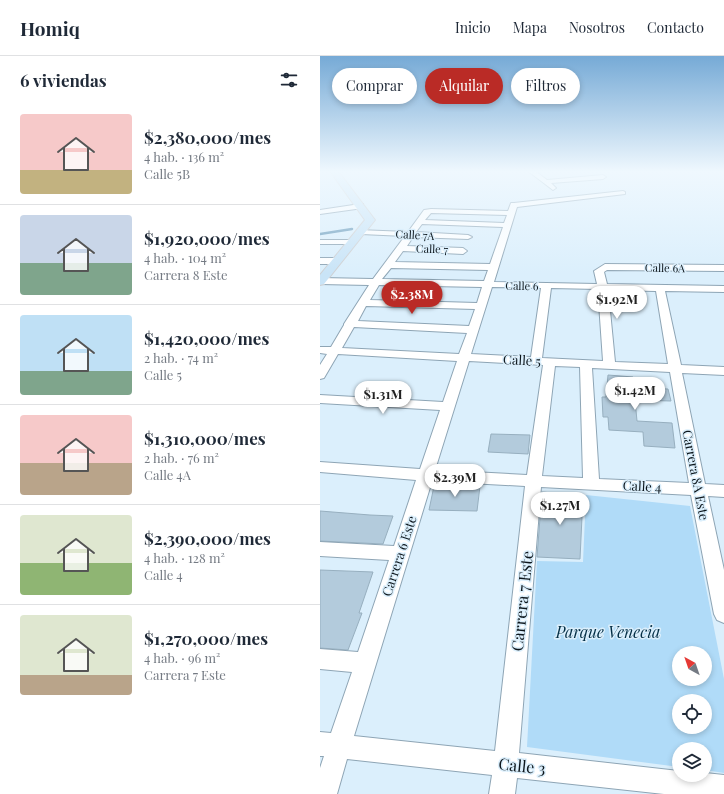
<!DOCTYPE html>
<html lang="es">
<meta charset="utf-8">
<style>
:root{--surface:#fff;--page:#f6f6f7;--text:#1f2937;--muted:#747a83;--line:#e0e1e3;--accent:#ba2b26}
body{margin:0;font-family:"Playfair Display",serif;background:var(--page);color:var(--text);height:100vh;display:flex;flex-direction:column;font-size:15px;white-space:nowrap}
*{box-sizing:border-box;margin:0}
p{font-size:13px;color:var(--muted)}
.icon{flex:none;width:22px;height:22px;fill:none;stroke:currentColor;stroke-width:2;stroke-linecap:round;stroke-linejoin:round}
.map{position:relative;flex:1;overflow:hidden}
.drawer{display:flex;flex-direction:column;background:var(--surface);width:320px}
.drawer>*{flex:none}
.guide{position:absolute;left:12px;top:12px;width:332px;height:36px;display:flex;gap:8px}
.needle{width:26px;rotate:320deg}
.controls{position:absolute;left:352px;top:590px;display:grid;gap:8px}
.controls a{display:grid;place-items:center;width:40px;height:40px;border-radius:50%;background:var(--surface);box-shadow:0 2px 6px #0003;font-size:20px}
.price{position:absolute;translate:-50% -34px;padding:0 9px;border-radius:14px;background:#fff;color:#222;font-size:13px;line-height:26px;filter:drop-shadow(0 1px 2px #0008)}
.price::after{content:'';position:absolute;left:50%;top:24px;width:12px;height:9px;margin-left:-6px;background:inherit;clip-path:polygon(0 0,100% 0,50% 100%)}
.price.current{background:var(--accent);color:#fff}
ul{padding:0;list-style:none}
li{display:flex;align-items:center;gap:12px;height:100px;padding:0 20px}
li+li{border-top:1px solid var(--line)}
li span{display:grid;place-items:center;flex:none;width:112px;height:80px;border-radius:4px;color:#555}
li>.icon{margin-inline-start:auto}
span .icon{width:48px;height:48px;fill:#fffc;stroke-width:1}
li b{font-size:17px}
h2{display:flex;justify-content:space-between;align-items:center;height:48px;padding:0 20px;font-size:17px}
.chip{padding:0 14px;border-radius:18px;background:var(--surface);box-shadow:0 2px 6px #0003;font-size:14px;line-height:36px}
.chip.current{background:var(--accent);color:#fff}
header{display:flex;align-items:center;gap:24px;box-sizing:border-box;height:56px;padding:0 20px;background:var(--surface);border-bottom:1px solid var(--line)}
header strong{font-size:19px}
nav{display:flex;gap:22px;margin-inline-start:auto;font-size:14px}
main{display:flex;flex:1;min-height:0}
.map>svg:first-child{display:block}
.green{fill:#b0dbf8;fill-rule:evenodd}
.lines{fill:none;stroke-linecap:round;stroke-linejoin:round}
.stream{stroke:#6b9cbc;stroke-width:2.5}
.building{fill:#b3cbdc;stroke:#97afbf}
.minor-casing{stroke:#8ea5b5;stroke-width:2}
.major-casing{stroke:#cfd0d2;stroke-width:2}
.minor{fill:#fff;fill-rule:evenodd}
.major{fill:#c9e4f7;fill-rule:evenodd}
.labels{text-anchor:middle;stroke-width:3;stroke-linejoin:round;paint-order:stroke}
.far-street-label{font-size:11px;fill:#0d161c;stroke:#dbeffc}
.street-label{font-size:13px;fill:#0d161c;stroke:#dbeffc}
.near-street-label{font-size:16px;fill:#0d161c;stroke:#dbeffc}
.near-park-label{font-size:16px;font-style:italic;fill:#032e45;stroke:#dbeffc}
</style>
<header>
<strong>Homiq</strong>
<nav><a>Inicio</a><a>Mapa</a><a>Nosotros</a><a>Contacto</a></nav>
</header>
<main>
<section class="drawer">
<h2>6 viviendas<svg class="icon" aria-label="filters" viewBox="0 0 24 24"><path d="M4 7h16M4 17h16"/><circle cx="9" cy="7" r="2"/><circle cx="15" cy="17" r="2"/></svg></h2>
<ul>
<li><span style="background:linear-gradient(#f6c9c9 70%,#c2b280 0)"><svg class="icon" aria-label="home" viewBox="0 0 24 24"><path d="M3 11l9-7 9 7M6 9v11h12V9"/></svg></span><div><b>$2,380,000/mes</b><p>4 hab. · 136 m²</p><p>Calle 5B</p></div></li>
<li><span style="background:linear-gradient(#c9d6e8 60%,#7fa58c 0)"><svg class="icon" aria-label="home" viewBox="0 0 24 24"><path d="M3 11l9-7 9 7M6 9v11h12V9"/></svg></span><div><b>$1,920,000/mes</b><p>4 hab. · 104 m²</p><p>Carrera 8 Este</p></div></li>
<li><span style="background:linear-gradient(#bfe0f5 70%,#7fa58c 0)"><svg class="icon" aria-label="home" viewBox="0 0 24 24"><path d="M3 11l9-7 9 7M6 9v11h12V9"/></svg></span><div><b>$1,420,000/mes</b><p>2 hab. · 74 m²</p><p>Calle 5</p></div></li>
<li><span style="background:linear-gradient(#f6c9c9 60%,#b9a48a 0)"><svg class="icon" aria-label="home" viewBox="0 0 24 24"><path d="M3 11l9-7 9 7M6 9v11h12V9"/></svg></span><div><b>$1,310,000/mes</b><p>2 hab. · 76 m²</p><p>Calle 4A</p></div></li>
<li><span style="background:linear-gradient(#dfe7d0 60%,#8fb573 0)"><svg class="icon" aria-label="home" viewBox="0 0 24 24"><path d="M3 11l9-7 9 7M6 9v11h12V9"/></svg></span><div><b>$2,390,000/mes</b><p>4 hab. · 128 m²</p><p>Calle 4</p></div></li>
<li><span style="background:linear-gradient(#dfe7d0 75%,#b9a48a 0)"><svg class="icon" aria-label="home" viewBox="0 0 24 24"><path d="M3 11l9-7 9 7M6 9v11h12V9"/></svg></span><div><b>$1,270,000/mes</b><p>4 hab. · 96 m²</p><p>Carrera 7 Este</p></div></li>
</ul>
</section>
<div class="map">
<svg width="404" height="738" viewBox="0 0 404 738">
<rect width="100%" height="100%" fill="#dbeffc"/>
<path class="green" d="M266 439 370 450 404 623V717L385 714V693H359V711L207 691 217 505 263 506ZM359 597H385V623H359ZM359 645H385V671H359Z"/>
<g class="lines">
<path class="stream" d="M0 178 32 173"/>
</g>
<path class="building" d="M288 319 313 321V332L348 333 351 345 315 344 317 365 352 367 355 392 324 390 323 376 289 374 288 361H283L282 341H286Z
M171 378 210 379 208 398 168 396Z
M114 430H160L157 455 109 454Z
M222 436 263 440 260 503 217 501Z
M0 455 50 459 73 460 63 488 0 485Z
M0 514 53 516 39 557H42L28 594 0 592Z"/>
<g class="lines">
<defs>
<path id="minor" d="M208 115H215L227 124 283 119 286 121 283 123 231 127 236 132 233 134Z
M303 135 305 136V138L197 151 174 226 277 228 274 215 285 208 404 209V215L287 214 284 216 287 228 404 230V236L345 235 361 309 404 311V319L362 317 385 428 404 429V441L388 440 404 514V567L397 564 394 558 371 439 221 431 199 697 359 715V719H385V717L404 719V738H344L197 722 195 738H169L172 719 27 703 17 738H0V712L4 700H0V676L11 677 32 616 0 613V593L38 596 69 504 0 500V486L74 490 96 424 0 416V406L100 413 120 354 0 347V339L123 346 137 305 18 298 4 322 0 323V309L7 298 0 297V291H11L24 269V268L49 229 0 228V222L53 223 85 180 41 178 37 176 38 174 88 176 104 154 111 153 188 155 191 147H194ZM111 157 187 159 184 167 105 164ZM102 168 183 171 170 208 75 206 83 195 143 198 147 195 143 192 87 190 93 181 148 183 152 181 148 179 96 176ZM71 212 168 214 164 225 62 223ZM59 229 162 231 157 247 50 244ZM172 231 221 232 211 301 151 298ZM231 232 278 233 283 305 222 302ZM288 234 336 235 348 308 295 306ZM46 250 155 253 149 270 38 265ZM34 271 147 277 139 298 22 292ZM149 305 223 309 207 419 115 414ZM235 310 260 311 263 422 222 420ZM272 312 350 316 369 427 279 423ZM112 425 205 430 175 695 34 680Z
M40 148H43V152L0 158V154Z
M0 184H33L37 186 33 188H0Z
M0 202H17L21 205 17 208H0Z"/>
<path id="major" d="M10 115H18L55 164 4 228 0 229V219L45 164Z"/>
</defs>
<use href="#minor" class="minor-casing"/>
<use href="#major" class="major-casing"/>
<use href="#minor" class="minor"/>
<use href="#major" class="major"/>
</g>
<linearGradient id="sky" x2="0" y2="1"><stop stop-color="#76aad6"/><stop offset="0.53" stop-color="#eff8fe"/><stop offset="1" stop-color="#eff8fe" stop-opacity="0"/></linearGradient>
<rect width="404" height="218" fill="url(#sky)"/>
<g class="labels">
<g class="far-street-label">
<text transform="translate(95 179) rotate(3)" y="4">Calle 7A</text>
<text transform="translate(112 193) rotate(2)" y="4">Calle 7</text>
<text transform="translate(345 212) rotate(1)" y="4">Calle 6A</text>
<text transform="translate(202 230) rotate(1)" y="4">Calle 6</text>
</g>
<g class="street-label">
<text transform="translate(202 304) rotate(3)" y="5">Calle 5</text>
<text transform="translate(376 419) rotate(79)" y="5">Carrera 8A Este</text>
<text transform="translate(322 430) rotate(3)" y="5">Calle 4</text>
<text transform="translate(79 500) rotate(-72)" y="5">Carrera 6 Este</text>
</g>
<g class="near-street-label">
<text transform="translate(202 545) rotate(-84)" y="6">Carrera 7 Este</text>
<text transform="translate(202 710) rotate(6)" y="6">Calle 3</text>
</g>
<g class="near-park-label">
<text x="288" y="582">Parque Venecia</text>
</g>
</g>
</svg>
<div class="controls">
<a><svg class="needle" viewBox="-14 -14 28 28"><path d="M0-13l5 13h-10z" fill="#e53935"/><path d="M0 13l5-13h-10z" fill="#747a83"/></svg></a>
<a><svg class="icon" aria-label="locate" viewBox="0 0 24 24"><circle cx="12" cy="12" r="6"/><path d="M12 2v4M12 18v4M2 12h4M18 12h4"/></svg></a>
<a><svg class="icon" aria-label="layers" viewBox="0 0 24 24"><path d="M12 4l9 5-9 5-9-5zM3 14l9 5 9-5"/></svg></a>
</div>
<b class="price current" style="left:92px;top:259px">$2.38M</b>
<b class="price" style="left:297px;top:264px">$1.92M</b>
<b class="price" style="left:315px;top:355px">$1.42M</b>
<b class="price" style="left:63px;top:359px">$1.31M</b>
<b class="price" style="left:135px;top:442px">$2.39M</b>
<b class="price" style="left:240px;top:470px">$1.27M</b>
<div class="guide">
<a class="chip">Comprar</a>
<a class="chip current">Alquilar</a>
<a class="chip">Filtros</a>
</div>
</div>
</main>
